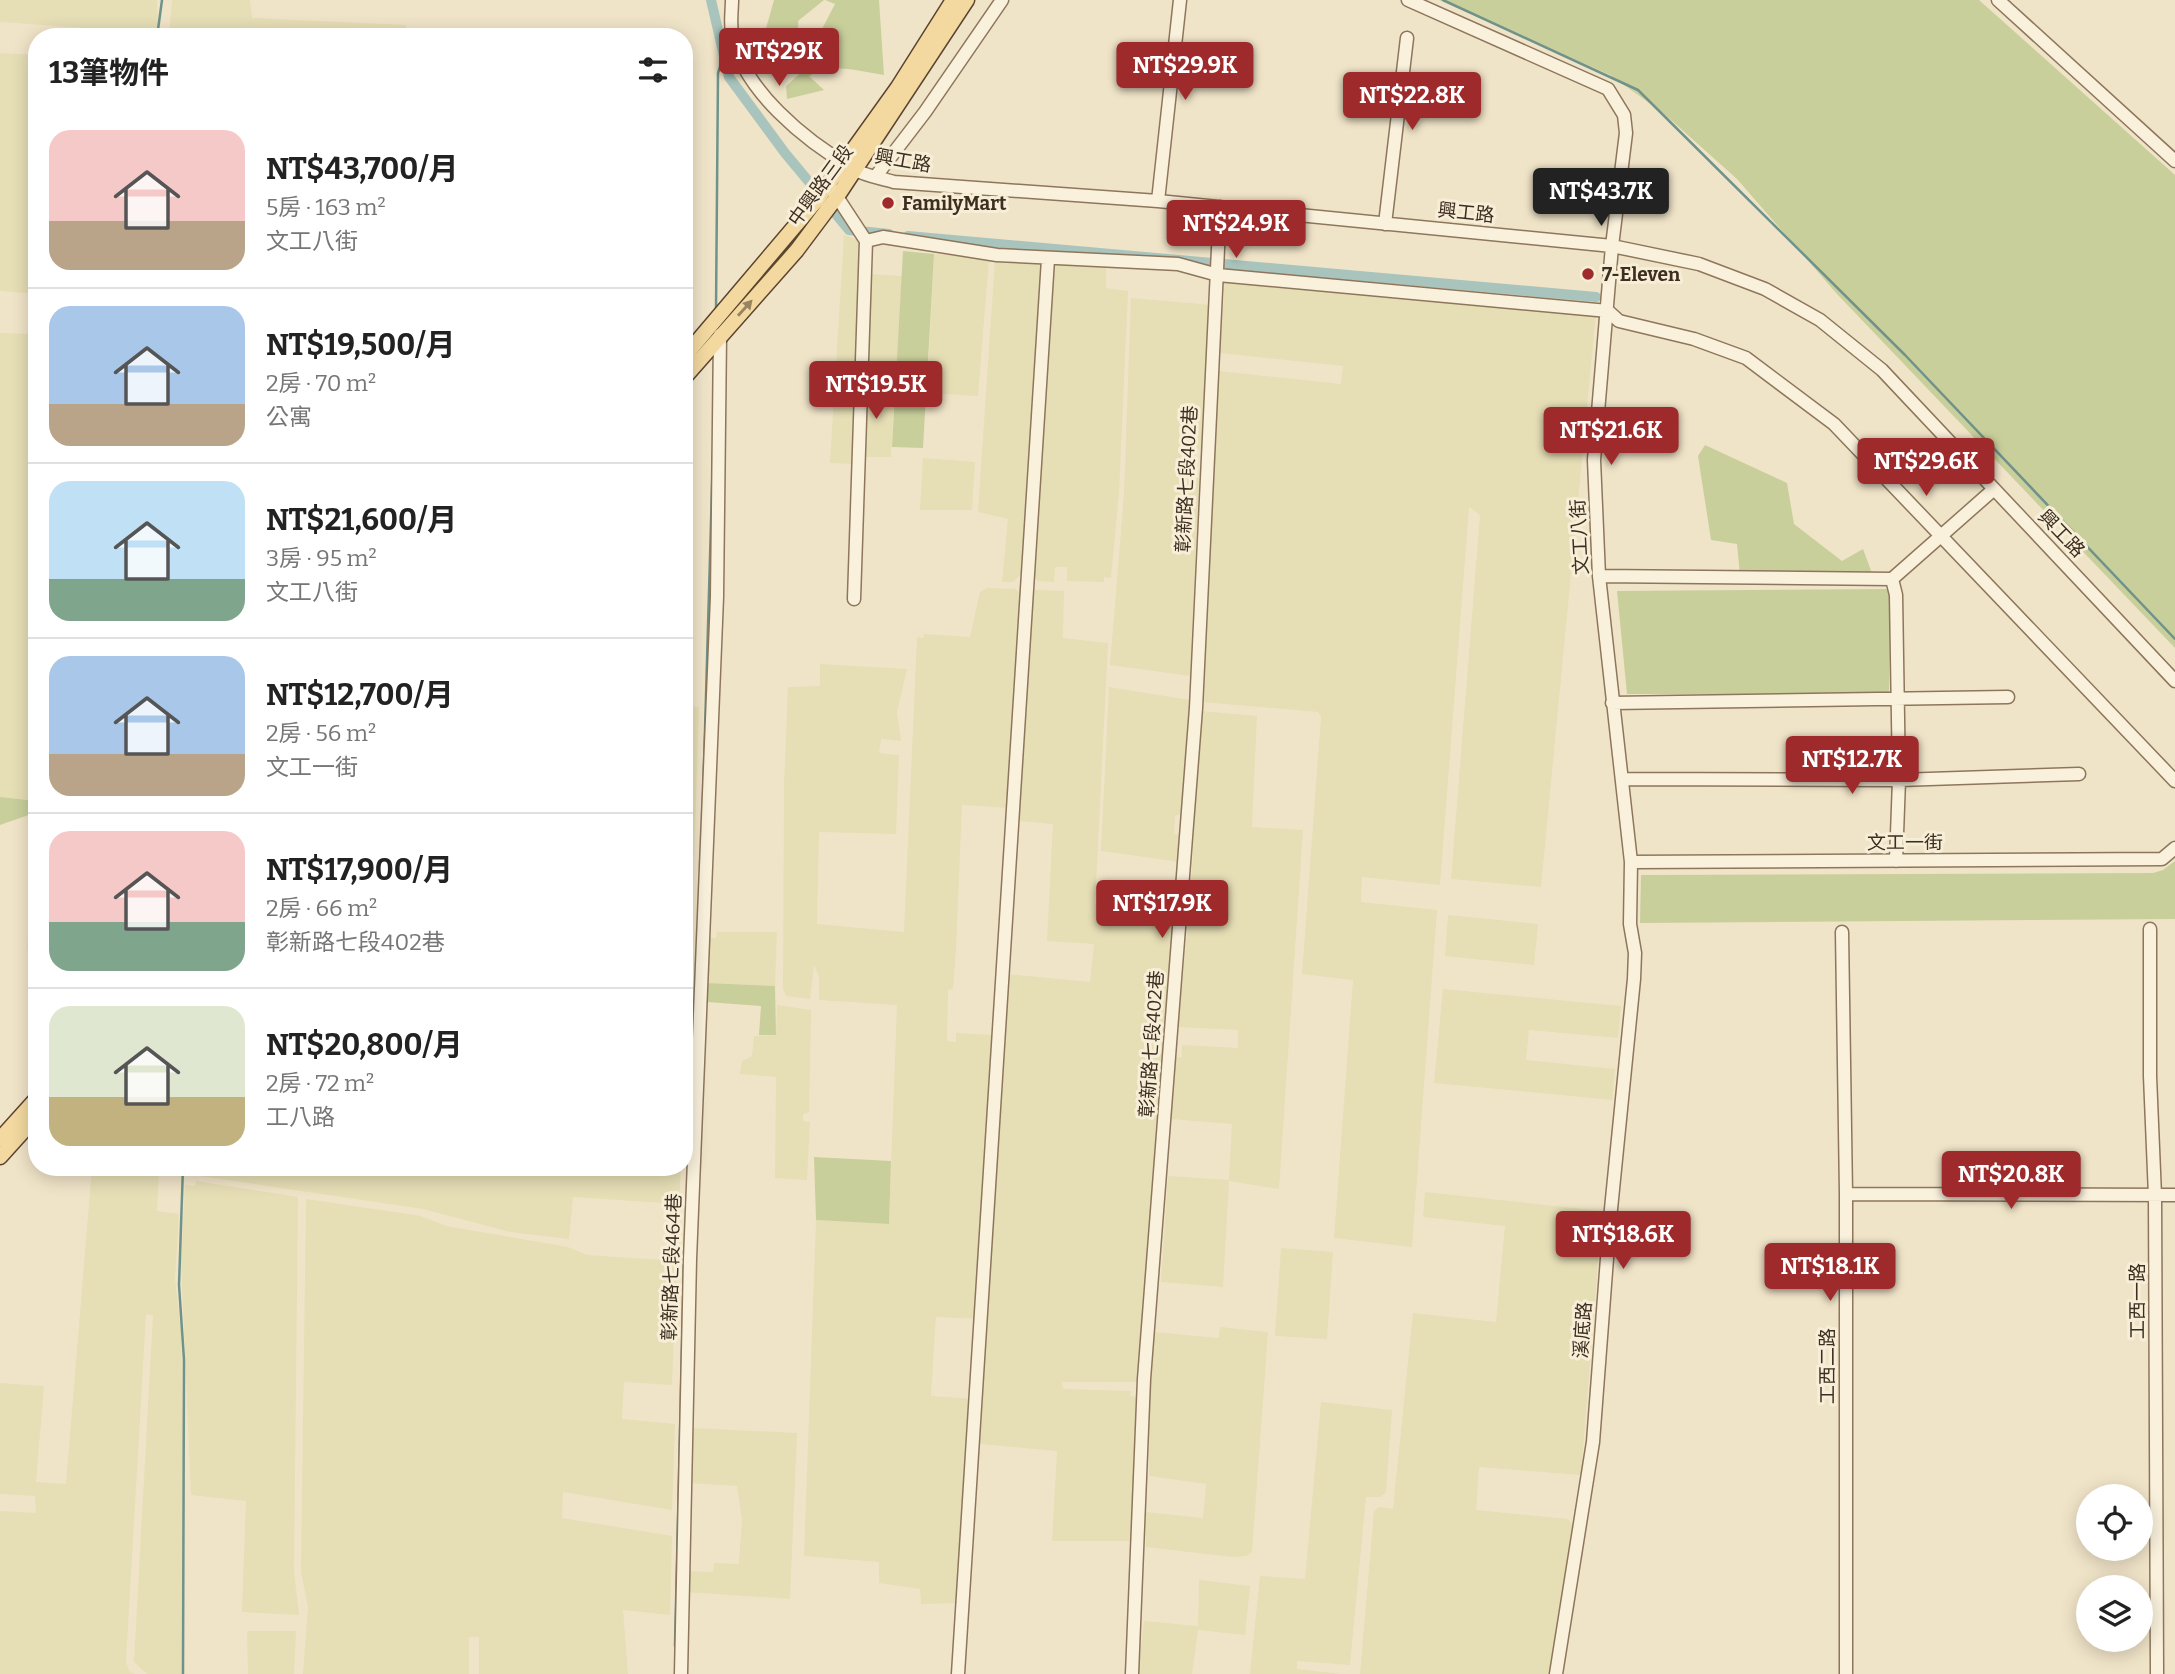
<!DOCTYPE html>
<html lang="zh-TW">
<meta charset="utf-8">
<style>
:root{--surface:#fff;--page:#f2f2f2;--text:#222;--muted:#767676;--line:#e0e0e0;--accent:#9e2a2b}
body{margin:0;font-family:Bitter,"Noto Sans TC",serif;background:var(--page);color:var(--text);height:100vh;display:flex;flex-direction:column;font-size:26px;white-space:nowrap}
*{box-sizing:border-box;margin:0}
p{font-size:23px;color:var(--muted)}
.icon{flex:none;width:38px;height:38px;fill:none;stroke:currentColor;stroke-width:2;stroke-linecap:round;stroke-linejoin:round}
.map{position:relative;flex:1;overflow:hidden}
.panel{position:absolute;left:28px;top:28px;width:665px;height:1148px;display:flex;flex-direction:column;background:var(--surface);border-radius:28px;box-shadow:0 4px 18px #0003}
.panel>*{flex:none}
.buttons{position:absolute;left:2076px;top:1484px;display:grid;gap:14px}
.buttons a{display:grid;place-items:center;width:77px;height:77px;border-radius:50%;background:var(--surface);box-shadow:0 4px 18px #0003;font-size:35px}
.price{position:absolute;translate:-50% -60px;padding:0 16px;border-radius:7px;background:var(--accent);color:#fff;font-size:23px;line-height:46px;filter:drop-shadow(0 2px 4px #0008)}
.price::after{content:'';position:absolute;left:50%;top:42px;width:21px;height:16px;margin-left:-10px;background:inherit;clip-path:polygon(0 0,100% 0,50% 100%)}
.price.on{background:#222;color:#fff}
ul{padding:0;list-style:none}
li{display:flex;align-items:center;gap:21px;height:175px;padding:0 21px}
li+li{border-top:2px solid var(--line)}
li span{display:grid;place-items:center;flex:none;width:196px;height:140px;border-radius:21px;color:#555}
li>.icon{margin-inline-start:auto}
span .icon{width:84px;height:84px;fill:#fffc;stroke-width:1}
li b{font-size:30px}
h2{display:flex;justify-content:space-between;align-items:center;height:84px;padding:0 21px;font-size:30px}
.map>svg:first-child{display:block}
.farmland{fill:#e6deb5}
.green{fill:#c9cf9b}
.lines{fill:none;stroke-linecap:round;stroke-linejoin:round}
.stream{stroke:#6f938a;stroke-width:2.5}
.canal{stroke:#a9c4bc;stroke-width:10}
.minor-casing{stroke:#8d765c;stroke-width:15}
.major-casing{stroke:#5b4430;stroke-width:17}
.minor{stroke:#faf1dc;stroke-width:12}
.major{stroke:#f3d9a0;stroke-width:14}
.oneway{fill:#988460}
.poi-dot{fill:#9e2a2b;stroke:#f7eed8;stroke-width:2.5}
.labels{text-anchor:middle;stroke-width:6;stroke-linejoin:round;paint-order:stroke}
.street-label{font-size:19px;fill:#3d2e20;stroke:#f7eed8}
.poi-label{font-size:19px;font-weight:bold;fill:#3d2e20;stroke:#f7eed8;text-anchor:start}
</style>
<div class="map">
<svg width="2175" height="1674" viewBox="0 0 2175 1674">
<rect width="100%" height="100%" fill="#f0e4c8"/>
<path class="farmland" d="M0 0H157L158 33 0 22Z
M172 0H250L252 18 406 25V37H169Z
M0 53 37 55V294L0 291Z
M844 235 861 241 852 464 830 463Z
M934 254 989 258 978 396 927 393Z
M995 259 1042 262 1022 573 1013 582H1002L1008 519 978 512Z
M1052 265 1106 268V288L1128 291 1119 494 1111 578 1104 577V582L1067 581V567H1055L1054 582 1038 581 1032 575Z
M870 274 902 276 891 457H864Z
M1225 279 1596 313 1541 887 1451 879 1480 515 1469 507 1440 885 1362 877 1361 902 1437 910 1412 1247 1334 1238 1353 980 1302 974 1321 717 1318 712 1202 702 1218 371 1341 384 1343 366 1220 353Z
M1131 298 1211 305 1201 450H1183L1182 477 1199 478 1190 676 1110 665 1124 494Z
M35 300H37V801L0 797V333L32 334Z
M923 458 975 462 972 510H920Z
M988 588 1015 589 1022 594 1009 808 962 805 956 950 953 989 948 990 947 1041 956 1042V1033L994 1035 980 1319 936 1317 931 1396 973 1399 956 1603 921 1604 920 1589 879 1583V1562L804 1556 816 1220 889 1224 897 1005 819 1000V977L814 965 810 999 786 996 783 989 784 785 788 687 820 686V664L907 669 897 712 901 741 881 739 879 753 899 755 896 834 819 832 817 924 904 932 917 637 923 638 924 634 970 637 980 592Z
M1036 590 1064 591 1063 638 1108 643 1095 904 1175 916 1138 1382H1062L1063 1389 1131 1391 1130 1396 1138 1397 1134 1541H1052L1057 1451 980 1444 1008 974 1090 982 1094 944 1047 941 1053 824 1018 821 1030 594Z
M1109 687 1190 700 1183 815H1175L1174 834 1183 836 1180 862 1101 851Z
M684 706 699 707 693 890H684Z
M1201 711 1257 716 1252 827 1303 830 1279 1189 1229 1181 1223 1287 1161 1282 1168 1176 1229 1180 1232 1124 1171 1119 1175 1058 1182 1057V1045L1238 1048V1030L1178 1027 1190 903Z
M37 856V950L27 949Z
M1448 915 1538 924 1534 965 1445 956Z
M717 932H777L775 986 707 983 708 938H716Z
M1443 989 1621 1006 1618 1038 1529 1030 1526 1060 1615 1069 1612 1100 1434 1083Z
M777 1005 811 1010 809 1113 803 1114V1121L810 1122 807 1180 775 1178 776 1077 740 1074 742 1061 752 1056 754 1036 776 1035Z
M92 1167H159L157 1211 179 1214 175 1279 181 1332 184 1482 182 1674H147L134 1662 153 1315 146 1314 126 1661 129 1671 135 1674H0V1511L36 1513 35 1496 0 1494V1383L44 1386 36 1482 66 1484Z
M186 1167H681L679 1204 573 1197 569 1239 510 1232 423 1209 186 1174Z
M196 1181 298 1197 294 1571 299 1615 242 1612 246 1501 191 1495 181 1261 185 1185 195 1186Z
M1425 1192 1602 1211 1581 1475 1479 1467 1476 1510 1568 1519 1575 1529 1549 1674H1360L1374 1511 1379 1507 1393 1509 1413 1313 1496 1322 1505 1226 1423 1217Z
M306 1199 421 1216 446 1226 568 1247 587 1255 677 1261 672 1385 624 1382 622 1419 675 1424 672 1510 563 1492 562 1518 672 1536 670 1615 623 1610 628 1674H479V1637H469V1674H303L308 1607 301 1572Z
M1281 1248 1333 1252 1327 1339 1275 1336Z
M1220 1327 1268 1332 1252 1552 1247 1556 1232 1557 1146 1547V1512L1203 1518 1206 1484 1149 1476V1388L1154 1332 1219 1338Z
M1321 1402 1392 1410 1386 1492 1380 1497H1366L1350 1665 1297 1661V1669L1341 1674H1250L1260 1576 1305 1579Z
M691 1428 797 1433 790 1599 686 1592 685 1571 713 1572 714 1563 739 1564 742 1520 737 1486 689 1483Z
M1199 1580 1250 1586 1245 1635 1198 1630 1192 1674H1138L1144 1621 1198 1626Z
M247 1631H296L294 1674H248Z"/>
<path class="green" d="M774 0H824L798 21 799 55 782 52 778 76 770 74 759 53Z
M825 0H879L884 75C858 71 833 62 809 76L824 90 787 99 786 86 816 59 821 31 835 4Z
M1439 0H1979L2175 175V648L1837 294 1737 179 1662 112 1610 75Z
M903 251 934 254 923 448 892 447Z
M1705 445 1787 483 1794 524 1842 561 1863 549 1873 576 1740 575 1737 544 1711 540 1698 456Z
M1890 589 1889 695 1627 694 1617 591Z
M0 797 37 801V812L0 825Z
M2175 861V919L1640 923 1641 875 2153 873 2163 870Z
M707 983 775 986 776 1035H759L761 1006 707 1002Z
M814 1157 891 1161 889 1224 816 1220Z"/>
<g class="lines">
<path class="stream" d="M1443 0 1638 90 1905 355 2175 639
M157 37 162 0
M716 310 718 73 724 55
M703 800 713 453
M675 1646 684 1265
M183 1674 184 1360 179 1285 183 1167"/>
<path class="canal" d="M711 0 729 77 785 153 849 230 889 234
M908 236 1596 297"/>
<defs>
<path id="minor" d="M732 0C732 10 730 22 732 32 740 89 807 142 854 169 865 176 881 178 894 182L1158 201 1612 246 1699 264 1765 289 1820 320 1882 370 2175 681
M1408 0 1608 89 1624 115 1626 133 1612 246 1594 460 1599 576 1631 862 1630 924 1635 953 1634 979 1610 1219 1593 1442 1556 1674
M1998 0 2175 161
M876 176 925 112 1002 0
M828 183 866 241 854 599
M1158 201 1180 0
M1385 224 1407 38
M866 241 883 237 997 255 1178 264 1218 275 1608 311 1619 321 1694 339 1746 358 1834 424 2175 781
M1599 576 1892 579 1993 490
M1892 579 1896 595 1899 780 1896 861
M1612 703 2008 697
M1623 779 1899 780 2079 774
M1631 862 2162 859 2175 848
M2150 929V1076L2155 1196 2157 1674
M1842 932 1846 1194V1674
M1846 1194 2175 1195
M681 1674 690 1259 717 597 720 335
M958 1674 1048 259
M1132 1674 1144 1379 1196 708 1220 207"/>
<path id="major" d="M684 357 817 200 898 87 953 0
M684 378 797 250 839 194 967 0
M0 1139 37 1098
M0 1157 37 1116"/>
</defs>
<use href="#minor" class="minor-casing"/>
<use href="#major" class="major-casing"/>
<use href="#minor" class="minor"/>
<use href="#major" class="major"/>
</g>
<defs><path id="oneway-solid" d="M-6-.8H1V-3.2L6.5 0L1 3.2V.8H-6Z" transform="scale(1.75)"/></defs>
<use class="oneway" href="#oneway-solid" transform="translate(745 308) rotate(-48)"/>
<g class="poi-dot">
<circle cx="888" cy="203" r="7"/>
<circle cx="1588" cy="274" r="7"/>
</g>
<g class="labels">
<g class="street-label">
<text transform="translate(903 160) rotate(10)" y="7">興工路</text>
<text transform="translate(820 185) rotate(-54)" y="7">中興路三段</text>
<text transform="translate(1466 212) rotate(6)" y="7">興工路</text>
<text transform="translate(1186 479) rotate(-87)" y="7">彰新路七段402巷</text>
<text transform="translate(2062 533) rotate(46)" y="7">興工路</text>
<text transform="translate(1579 537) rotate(-93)" y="7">文工八街</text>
<text x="1905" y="849">文工一街</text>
<text transform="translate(1151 1044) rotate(-86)" y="7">彰新路七段402巷</text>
<text transform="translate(671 1267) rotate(-88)" y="7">彰新路七段464巷</text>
<text transform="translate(2137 1301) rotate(-90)" y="7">工西一路</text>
<text transform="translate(1582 1330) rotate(-86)" y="7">溪底路</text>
<text transform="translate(1827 1366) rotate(-90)" y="7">工西二路</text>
</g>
<g class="poi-label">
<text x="902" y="210">FamilyMart</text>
<text x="1602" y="281">7-Eleven</text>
</g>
</g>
</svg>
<div class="buttons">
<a><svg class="icon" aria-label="locate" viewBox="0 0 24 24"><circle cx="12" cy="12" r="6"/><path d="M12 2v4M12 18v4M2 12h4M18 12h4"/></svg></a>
<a><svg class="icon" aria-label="layers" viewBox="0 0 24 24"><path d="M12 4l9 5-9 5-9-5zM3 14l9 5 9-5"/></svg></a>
</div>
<b class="price" style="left:779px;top:88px">NT$29K</b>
<b class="price" style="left:1185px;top:102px">NT$29.9K</b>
<b class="price" style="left:1412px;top:132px">NT$22.8K</b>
<b class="price on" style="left:1601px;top:228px">NT$43.7K</b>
<b class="price" style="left:1236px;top:260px">NT$24.9K</b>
<b class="price" style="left:876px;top:421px">NT$19.5K</b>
<b class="price" style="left:1611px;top:467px">NT$21.6K</b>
<b class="price" style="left:1926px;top:498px">NT$29.6K</b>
<b class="price" style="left:1852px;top:796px">NT$12.7K</b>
<b class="price" style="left:1162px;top:940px">NT$17.9K</b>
<b class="price" style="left:2011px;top:1211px">NT$20.8K</b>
<b class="price" style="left:1623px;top:1271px">NT$18.6K</b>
<b class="price" style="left:1830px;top:1303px">NT$18.1K</b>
<section class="panel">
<h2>13筆物件<svg class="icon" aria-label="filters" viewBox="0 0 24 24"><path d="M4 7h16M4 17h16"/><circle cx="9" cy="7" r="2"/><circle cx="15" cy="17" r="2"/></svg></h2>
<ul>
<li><span style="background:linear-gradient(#f6c9c9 65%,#b9a48a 0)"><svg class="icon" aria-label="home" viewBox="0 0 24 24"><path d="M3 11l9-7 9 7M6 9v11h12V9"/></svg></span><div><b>NT$43,700/月</b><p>5房 · 163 m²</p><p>文工八街</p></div></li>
<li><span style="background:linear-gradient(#a9c7e8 70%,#b9a48a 0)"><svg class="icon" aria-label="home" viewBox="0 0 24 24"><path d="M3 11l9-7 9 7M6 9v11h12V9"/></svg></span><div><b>NT$19,500/月</b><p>2房 · 70 m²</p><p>公寓</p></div></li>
<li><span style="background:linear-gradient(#bfe0f5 70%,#7fa58c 0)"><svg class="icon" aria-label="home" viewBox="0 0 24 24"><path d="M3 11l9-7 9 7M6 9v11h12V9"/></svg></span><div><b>NT$21,600/月</b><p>3房 · 95 m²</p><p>文工八街</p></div></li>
<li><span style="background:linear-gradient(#a9c7e8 70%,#b9a48a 0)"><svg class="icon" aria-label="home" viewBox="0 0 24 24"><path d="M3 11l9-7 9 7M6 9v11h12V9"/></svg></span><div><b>NT$12,700/月</b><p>2房 · 56 m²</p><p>文工一街</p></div></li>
<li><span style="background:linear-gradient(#f6c9c9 65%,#7fa58c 0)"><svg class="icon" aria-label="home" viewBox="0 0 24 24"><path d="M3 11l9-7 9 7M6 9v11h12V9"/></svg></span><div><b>NT$17,900/月</b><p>2房 · 66 m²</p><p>彰新路七段402巷</p></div></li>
<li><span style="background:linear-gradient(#dfe7d0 65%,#c2b280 0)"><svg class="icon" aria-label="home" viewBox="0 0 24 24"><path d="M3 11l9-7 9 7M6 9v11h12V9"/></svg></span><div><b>NT$20,800/月</b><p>2房 · 72 m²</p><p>工八路</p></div></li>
</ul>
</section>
</div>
